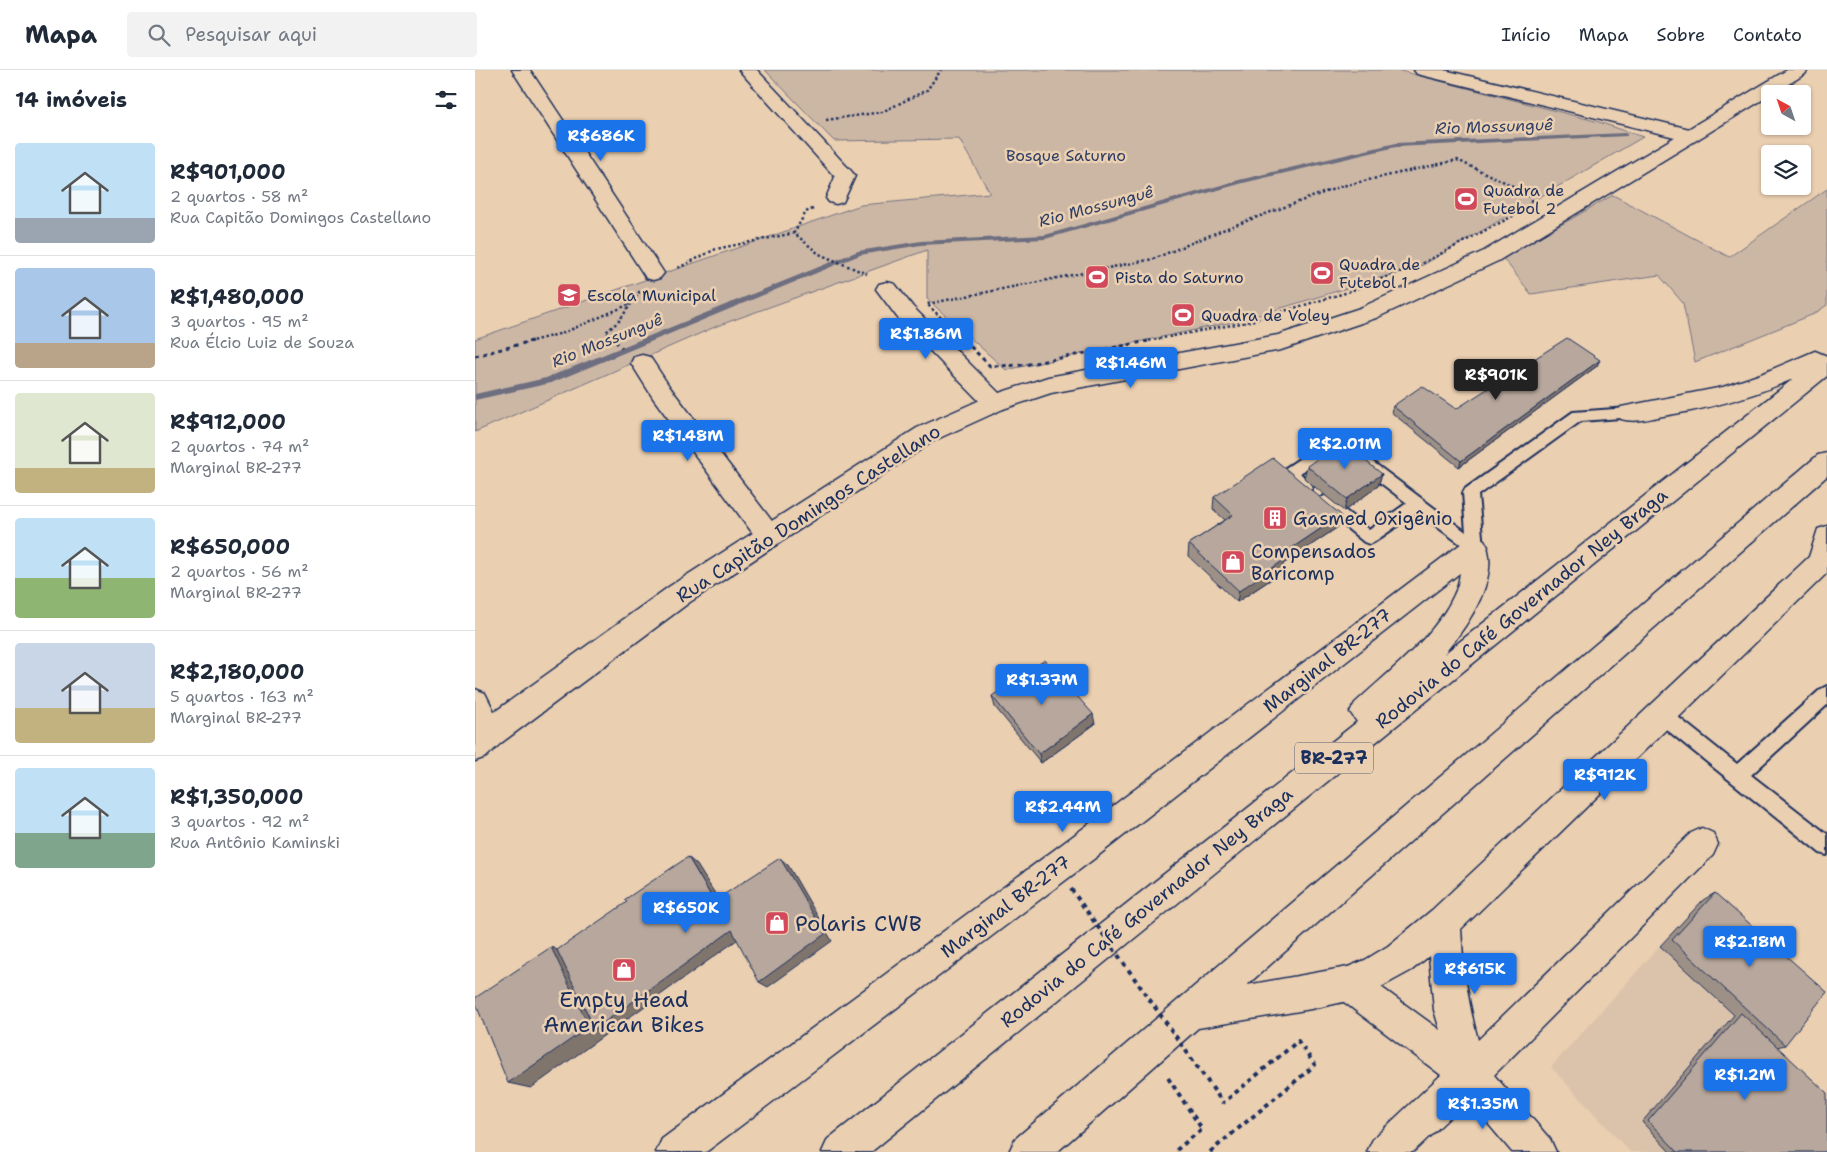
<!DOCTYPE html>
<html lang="pt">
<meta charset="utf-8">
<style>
:root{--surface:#fff;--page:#f2f2f3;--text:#1f2937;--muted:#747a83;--line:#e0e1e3;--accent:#1a73e8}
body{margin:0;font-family:"Shantell Sans",sans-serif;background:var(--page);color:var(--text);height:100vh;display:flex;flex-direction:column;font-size:19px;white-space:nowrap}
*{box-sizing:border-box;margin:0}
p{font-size:16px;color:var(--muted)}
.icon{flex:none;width:28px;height:28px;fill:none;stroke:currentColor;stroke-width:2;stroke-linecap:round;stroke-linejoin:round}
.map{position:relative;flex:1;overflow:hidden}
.sheet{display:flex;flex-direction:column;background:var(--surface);width:475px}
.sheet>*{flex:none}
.needle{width:32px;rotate:320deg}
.buttons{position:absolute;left:1286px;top:15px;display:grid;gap:10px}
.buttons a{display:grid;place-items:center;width:50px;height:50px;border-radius:5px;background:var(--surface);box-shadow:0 1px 4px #0004;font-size:25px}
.price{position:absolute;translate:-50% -42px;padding:0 11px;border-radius:5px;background:var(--accent);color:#fff;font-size:16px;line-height:32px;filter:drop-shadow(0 1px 2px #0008)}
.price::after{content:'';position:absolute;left:50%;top:30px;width:15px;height:11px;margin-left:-8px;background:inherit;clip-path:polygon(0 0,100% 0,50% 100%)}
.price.current{background:#222;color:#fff}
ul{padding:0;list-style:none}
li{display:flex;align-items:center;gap:15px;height:125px;padding:0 15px}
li+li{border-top:1px solid var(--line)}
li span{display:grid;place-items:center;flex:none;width:140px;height:100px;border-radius:5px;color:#555}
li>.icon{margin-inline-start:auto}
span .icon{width:60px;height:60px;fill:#fffc;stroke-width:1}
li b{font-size:21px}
h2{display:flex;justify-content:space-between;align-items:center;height:60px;padding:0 15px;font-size:21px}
header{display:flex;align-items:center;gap:30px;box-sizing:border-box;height:70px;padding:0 25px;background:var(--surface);border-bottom:1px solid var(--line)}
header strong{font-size:24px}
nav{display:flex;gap:28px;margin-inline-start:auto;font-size:18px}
.search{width:350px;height:45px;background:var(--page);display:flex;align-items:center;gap:12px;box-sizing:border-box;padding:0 18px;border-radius:5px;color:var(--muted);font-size:19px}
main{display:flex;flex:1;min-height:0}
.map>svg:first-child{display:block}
.built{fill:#dbc3ab}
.green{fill:#ccb7a5;stroke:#747382}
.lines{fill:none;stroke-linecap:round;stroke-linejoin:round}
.stream{fill:#6d6e7f;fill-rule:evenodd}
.lane-casing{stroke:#1b2f5e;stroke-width:4}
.street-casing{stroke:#1b2f5e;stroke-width:3}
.secondary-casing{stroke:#1b2f5e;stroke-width:3}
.highway-casing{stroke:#1b2f5e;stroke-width:3}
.path-far2{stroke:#1b2f5e;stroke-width:2.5;stroke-dasharray:2.5 2.5;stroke-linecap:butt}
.path-far1{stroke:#1b2f5e;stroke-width:3;stroke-dasharray:4 4;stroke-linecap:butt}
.path{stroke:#1b2f5e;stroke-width:4;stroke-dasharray:4.5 4.5;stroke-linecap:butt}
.lane{fill:#eacfb1;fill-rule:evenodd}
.street{fill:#eacfb1;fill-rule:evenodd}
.secondary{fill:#eacfb1;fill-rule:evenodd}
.highway{fill:#eacfb1;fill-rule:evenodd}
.path-bridge{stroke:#1b2f5e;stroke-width:4;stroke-dasharray:4.5 4.5;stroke-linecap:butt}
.wall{fill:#9d9086;stroke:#1b2f5e}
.shaded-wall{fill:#80756d;stroke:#1b2f5e}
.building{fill:#b7a79c;stroke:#1b2f5e}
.labels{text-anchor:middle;stroke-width:5;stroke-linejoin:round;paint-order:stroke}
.far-water-label{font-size:16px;font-style:italic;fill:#2f3f66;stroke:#eacfb1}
.far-park-label{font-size:16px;fill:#2d3d65;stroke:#eacfb1}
.far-poi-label{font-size:16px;fill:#1b2f5e;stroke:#eacfb1;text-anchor:start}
.shield{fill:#eacfb1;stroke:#595f77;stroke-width:1}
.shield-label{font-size:18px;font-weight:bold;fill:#1b2f5e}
.street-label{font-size:19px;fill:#1b2f5e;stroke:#eacfb1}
.poi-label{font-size:19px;fill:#1b2f5e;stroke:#eacfb1;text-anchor:start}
.near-poi-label{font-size:22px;fill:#1b2f5e;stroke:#eacfb1;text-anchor:start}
</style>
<header>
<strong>Mapa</strong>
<div class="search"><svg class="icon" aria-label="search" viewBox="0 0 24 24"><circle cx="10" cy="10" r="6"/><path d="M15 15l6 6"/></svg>Pesquisar aqui</div>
<nav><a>Início</a><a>Mapa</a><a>Sobre</a><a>Contato</a></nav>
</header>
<main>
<section class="sheet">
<h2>14 imóveis<svg class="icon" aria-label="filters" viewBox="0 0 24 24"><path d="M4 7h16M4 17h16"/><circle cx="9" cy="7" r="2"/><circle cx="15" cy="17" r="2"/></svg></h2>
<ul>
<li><span style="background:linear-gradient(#bfe0f5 75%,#9aa5b1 0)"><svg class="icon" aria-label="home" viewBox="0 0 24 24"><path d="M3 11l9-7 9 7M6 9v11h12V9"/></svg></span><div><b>R$901,000</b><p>2 quartos · 58 m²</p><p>Rua Capitão Domingos Castellano</p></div></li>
<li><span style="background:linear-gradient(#a9c7e8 75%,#b9a48a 0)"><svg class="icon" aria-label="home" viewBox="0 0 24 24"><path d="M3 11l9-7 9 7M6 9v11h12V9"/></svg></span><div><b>R$1,480,000</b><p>3 quartos · 95 m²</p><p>Rua Élcio Luiz de Souza</p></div></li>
<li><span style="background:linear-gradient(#dfe7d0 75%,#c2b280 0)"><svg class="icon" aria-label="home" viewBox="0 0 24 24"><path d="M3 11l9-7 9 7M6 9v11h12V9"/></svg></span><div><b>R$912,000</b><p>2 quartos · 74 m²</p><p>Marginal BR-277</p></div></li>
<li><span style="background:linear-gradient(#bfe0f5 60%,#8fb573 0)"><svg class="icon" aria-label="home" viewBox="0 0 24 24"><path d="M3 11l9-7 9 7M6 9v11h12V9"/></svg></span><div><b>R$650,000</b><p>2 quartos · 56 m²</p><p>Marginal BR-277</p></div></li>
<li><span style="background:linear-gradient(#c9d6e8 65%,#c2b280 0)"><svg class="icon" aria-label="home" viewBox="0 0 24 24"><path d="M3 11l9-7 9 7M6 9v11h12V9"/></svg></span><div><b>R$2,180,000</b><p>5 quartos · 163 m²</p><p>Marginal BR-277</p></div></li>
<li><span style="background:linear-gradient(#bfe0f5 65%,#7fa58c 0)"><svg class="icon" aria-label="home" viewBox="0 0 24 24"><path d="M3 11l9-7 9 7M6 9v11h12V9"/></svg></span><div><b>R$1,350,000</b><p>3 quartos · 92 m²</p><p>Rua Antônio Kaminski</p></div></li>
</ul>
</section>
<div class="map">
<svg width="1352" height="1082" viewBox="0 0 1352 1082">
<rect width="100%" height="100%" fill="#eacfb1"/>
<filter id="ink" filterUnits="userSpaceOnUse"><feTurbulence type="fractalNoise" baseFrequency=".02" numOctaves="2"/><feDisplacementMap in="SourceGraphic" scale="10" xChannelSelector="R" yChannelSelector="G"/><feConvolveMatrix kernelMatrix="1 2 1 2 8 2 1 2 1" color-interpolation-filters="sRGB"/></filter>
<g filter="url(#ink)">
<path class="built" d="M1185 876 1295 979 1341 1082H1155L1076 997Z"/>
<path class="green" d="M290 0H922L1124 52 1168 67 948 195 767 250 531 300 452 229V180L242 256 0 362V269L386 135 515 123 484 69 359 71Z
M1352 119V235L1339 244 1220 292 1208 233 1184 205 1056 224 1028 188 1138 125 1254 187Z"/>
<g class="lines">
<path class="stream" d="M1150 63 1152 64V66L921 77 768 113 570 169 446 175 385 185 76 313 0 330V324L71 308 383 181 446 171 570 165 764 110 921 73Z"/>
<defs>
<path id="lane" d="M1154 338 1159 339 1161 343 1159 347 1106 351 1003 425 1008 477 1005 481 1000 483 995 481 942 442 899 472 894 474 889 472 845 436 842 432 845 428 850 426 855 428 894 460 932 433 861 379 825 403 838 416 836 420C826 423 812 412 807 403L809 399 856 368 861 367 866 368 991 462 988 423 990 419 1098 342Z
M1352 616V635L1276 705 1352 764V785L1345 783 1181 651 1178 645 1181 639 1187 637 1193 639 1262 694 1346 619Z"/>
<path id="street" d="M37 0H55L189 203 185 208 178 210 171 208Z
M264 0H282L377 102 380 106 368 132 361 134 354 132 351 128 360 107Z
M939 0H969L1223 61 1225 65 1223 69 1216 71 942 4Z
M412 212 420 214 438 237 528 327 532 333 528 339 520 341 512 339 422 247 401 219 404 214Z
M167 285 175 287 194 316 303 459 307 466 303 473 294 476 285 473 178 328 156 293 159 287Z
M1000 466 1009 470 1013 477 1009 484 620 788 231 1082H181L187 1069 598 766 991 470Z
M1345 482 1352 485V503L986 859C988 897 993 933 1003 970L1216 763 1227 758 1238 763 1243 774 1238 785 1019 1005 1075 1069 1081 1082H1037L993 1030 938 1082H892L898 1069 966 1005 861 926 856 914 861 902 890 890 913 876 957 840 1336 485ZM954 886 959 940 965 960 906 917 937 900Z
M0 619 10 623 30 663 26 673 15 677 4 673 0 663Z"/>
<path id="secondary" d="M1312 0H1333L1330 4 1023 191 901 248 806 280 576 323 528 339 460 370 215 532 26 673 11 687 0 691V658L4 653 195 516 442 358 512 327 573 307 803 265 885 238 1009 181Z"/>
<path id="highway" d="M1340 281 1352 286V306L396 1082H347L353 1069 882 652 875 642 880 633C913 602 960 567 979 525 989 506 982 486 991 470L1000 466 1009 470C1028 505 992 557 969 584L1318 309C1276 327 1233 339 1188 346 1174 349 1159 353 1146 349L1142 343 1146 337 1248 317 1286 304Z
M1352 383V406L772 915 873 897 885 902 890 914 885 926 873 931 836 939 723 958 582 1082H534L540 1069 1343 385Z
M1352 456V501L1345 504 1336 501 1332 493 1343 459Z"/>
</defs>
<use href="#lane" class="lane-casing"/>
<use href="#street" class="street-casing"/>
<use href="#secondary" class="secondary-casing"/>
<use href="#highway" class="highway-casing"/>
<path class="path-far2" d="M351 50 407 42 452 20 466 0
M338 139 331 142 319 163 344 184 392 204
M203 198 241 179 319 163
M53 272 88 263 155 234
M141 272 131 262 144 251 165 221
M491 272 452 234 678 189 755 157 867 116 982 90 1051 122 1059 135 948 193 870 223 772 252 667 272"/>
<path class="path-far1" d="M140 271 147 278
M490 271 515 296 549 295 673 271
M0 286 57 271"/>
<path class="path" d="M693 1008 727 1059 699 1082
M735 1082 840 995 823 971 748 1033"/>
<use href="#lane" class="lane"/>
<use href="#street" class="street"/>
<use href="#secondary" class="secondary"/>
<use href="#highway" class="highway"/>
<path class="path-bridge" d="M596 819 748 1033"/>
</g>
<path class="wall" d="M1122 296 984 397 916 342 918 336 981 339Z
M832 396 907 404 903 416 869 441 829 408Z
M739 427 863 457 808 494 807 502 762 532 713 486 714 474 750 450 738 439Z
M517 626 620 654 566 693 520 637Z
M1240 823 1310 975 1302 977 1350 1082H1195L1167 1052 1259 945 1185 876 1228 830Z"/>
<path class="shaded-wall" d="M1125 290 1122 296 984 397 986 391Z
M907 404 903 416 869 441 872 429Z
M866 445 863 457 808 494 807 502 762 532 764 521 805 486Z
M618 644 620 654 566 693 564 684Z
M213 787 222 795 249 838 239 831Z
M305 788 313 795 357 871 293 917 284 912Z
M257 860 266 867 56 1018 33 1013 76 877 95 886Z"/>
<path class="building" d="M1092 268 1125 290 986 391 918 336 947 316 981 339Z
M867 372 907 404 872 429 832 396Z
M798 388 866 445 805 486 809 490 764 521 714 474 758 445 739 427Z
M570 590 618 644 564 684 517 626Z
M213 787 239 831 305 788 350 864 284 912 257 860 120 959 82 880 152 832 149 830Z
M1240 823 1352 922 1310 975 1197 870Z
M76 877 114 957 33 1013 0 932V928Z
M1266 943 1352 1023V1079L1350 1082H1203L1173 1051Z"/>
</g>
<defs>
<symbol id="stadium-square" viewBox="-11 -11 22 22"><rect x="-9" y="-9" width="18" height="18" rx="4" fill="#d1495b" stroke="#eacfb1"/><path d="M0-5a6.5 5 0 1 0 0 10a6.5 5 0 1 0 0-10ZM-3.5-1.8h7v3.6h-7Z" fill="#fff"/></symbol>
<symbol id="school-square" viewBox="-11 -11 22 22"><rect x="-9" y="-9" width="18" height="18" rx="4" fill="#d1495b" stroke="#eacfb1"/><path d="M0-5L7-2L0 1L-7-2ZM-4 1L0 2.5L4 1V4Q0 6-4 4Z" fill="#fff"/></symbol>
<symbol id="building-square" viewBox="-11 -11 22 22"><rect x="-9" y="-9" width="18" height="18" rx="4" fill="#d1495b" stroke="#eacfb1"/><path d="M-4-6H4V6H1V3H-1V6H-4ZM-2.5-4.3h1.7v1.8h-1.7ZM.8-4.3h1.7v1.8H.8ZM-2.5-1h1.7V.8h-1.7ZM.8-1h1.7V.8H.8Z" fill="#fff"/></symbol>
<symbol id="shop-square" viewBox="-11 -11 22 22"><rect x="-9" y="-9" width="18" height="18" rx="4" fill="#d1495b" stroke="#eacfb1"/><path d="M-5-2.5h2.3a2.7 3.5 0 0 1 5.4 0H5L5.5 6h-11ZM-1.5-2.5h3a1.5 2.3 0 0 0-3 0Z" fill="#fff"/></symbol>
</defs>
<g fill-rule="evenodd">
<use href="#stadium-square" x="977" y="115" width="28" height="28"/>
<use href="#stadium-square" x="833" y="189" width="28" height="28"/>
<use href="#stadium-square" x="608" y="193" width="28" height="28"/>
<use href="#school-square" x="80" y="211" width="28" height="28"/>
<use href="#stadium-square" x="694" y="231" width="28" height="28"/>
<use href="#building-square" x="786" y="434" width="28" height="28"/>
<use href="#shop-square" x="744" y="478" width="28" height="28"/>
<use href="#shop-square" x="288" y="839" width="28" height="28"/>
<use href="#shop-square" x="135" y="886" width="28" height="28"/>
</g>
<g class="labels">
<g class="far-water-label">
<text transform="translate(1019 56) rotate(-2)" y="6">Rio Mossunguê</text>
<text transform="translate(621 136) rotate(-15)" y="6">Rio Mossunguê</text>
<text transform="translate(132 270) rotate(-22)" y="6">Rio Mossunguê</text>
</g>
<g class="far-park-label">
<text x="591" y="91">Bosque Saturno</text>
</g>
<g class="far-poi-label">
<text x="1008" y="126">Quadra de<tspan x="1008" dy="18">Futebol 2</tspan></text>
<text x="864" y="200">Quadra de<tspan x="864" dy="18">Futebol 1</tspan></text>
<text x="640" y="213">Pista do Saturno</text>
<text x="112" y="231">Escola Municipal</text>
<text x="726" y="251">Quadra de Voley</text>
</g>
<rect class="shield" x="820" y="672.5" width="78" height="31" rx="4"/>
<g class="shield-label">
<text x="859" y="694">BR-277</text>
</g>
<g class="street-label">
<text transform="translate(333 443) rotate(-33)" y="7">Rua Capitão Domingos Castellano</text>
<text transform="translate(1046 538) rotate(-39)" y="7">Rodovia do Café Governador Ney Braga</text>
<text transform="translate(852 590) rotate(-38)" y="7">Marginal BR-277</text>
<text transform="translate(530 836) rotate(-37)" y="7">Marginal BR-277</text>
<text transform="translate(671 837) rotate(-39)" y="7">Rodovia do Café Governador Ney Braga</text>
</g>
<g class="poi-label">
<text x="818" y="455">Gasmed Oxigênio</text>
<text x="776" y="488">Compensados<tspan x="776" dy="22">Baricomp</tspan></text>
</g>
<g class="near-poi-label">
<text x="320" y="861">Polaris CWB</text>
<text x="149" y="937" text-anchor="middle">Empty Head<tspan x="149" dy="25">American Bikes</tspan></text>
</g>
</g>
</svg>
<div class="buttons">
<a><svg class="needle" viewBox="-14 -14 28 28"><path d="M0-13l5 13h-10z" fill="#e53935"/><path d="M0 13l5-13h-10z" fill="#747a83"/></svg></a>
<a><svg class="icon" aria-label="layers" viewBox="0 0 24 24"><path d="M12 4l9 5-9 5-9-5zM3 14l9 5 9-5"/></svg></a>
</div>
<b class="price" style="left:126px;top:92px">R$686K</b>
<b class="price" style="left:451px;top:290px">R$1.86M</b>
<b class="price" style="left:656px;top:319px">R$1.46M</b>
<b class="price current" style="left:1021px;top:331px">R$901K</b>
<b class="price" style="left:213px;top:392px">R$1.48M</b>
<b class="price" style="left:870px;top:400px">R$2.01M</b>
<b class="price" style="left:567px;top:636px">R$1.37M</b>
<b class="price" style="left:1130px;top:731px">R$912K</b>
<b class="price" style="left:588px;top:763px">R$2.44M</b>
<b class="price" style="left:211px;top:864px">R$650K</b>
<b class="price" style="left:1275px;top:898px">R$2.18M</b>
<b class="price" style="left:1000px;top:925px">R$615K</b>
<b class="price" style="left:1270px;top:1031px">R$1.2M</b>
<b class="price" style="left:1008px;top:1060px">R$1.35M</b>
</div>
</main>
